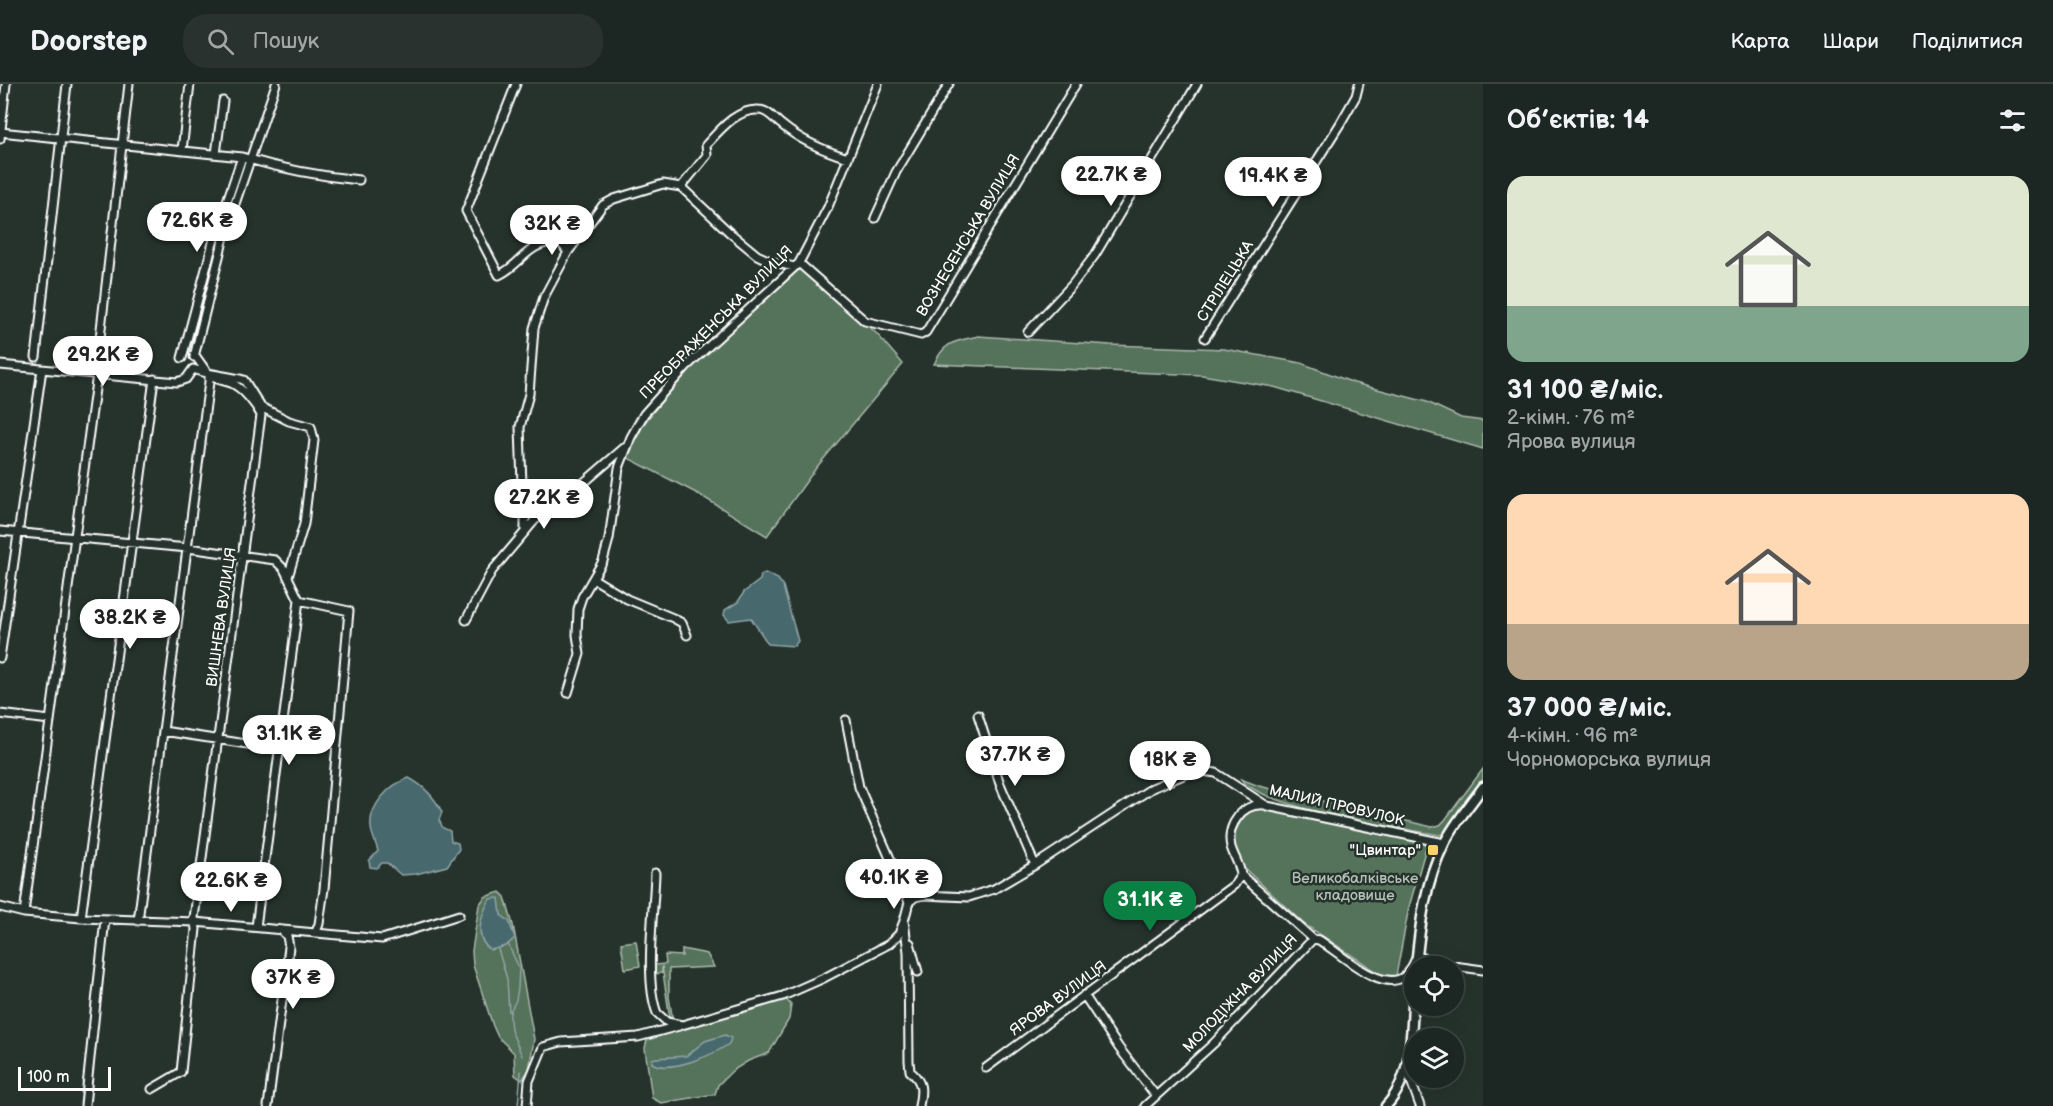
<!DOCTYPE html>
<html lang="uk">
<meta charset="utf-8">
<style>
:root{--surface:#1c2622;--page:#29322f;--text:#f1f3f6;--muted:#a0a5a5;--line:#3a4340;--accent:#0b8043}
body{margin:0;font-family:"Balsamiq Sans",sans-serif;background:var(--page);color:var(--text);height:100vh;display:flex;flex-direction:column;font-size:22px;white-space:nowrap}
*{box-sizing:border-box;margin:0}
p{font-size:20px;color:var(--muted)}
.icon{flex:none;width:33px;height:33px;fill:none;stroke:currentColor;stroke-width:2;stroke-linecap:round;stroke-linejoin:round}
.map{position:relative;flex:1;overflow:hidden}
.details{display:flex;flex-direction:column;background:var(--surface);width:570px}
.details>*{flex:none}
.controls{position:absolute;left:1404px;top:872px;display:grid;gap:12px}
.controls a{display:grid;place-items:center;width:60px;height:60px;border-radius:50%;background:var(--surface);box-shadow:0 6px 24px #0002,0 0 0 2px var(--line);font-size:30px}
.scale{position:absolute;left:18px;bottom:15px;width:93px;box-sizing:border-box;padding-left:6px;border:3px solid #fff;border-top:0;font-size:16px;line-height:21px;white-space:nowrap;color:#fff;-webkit-text-stroke:4px #26332d;paint-order:stroke}
.price{position:absolute;translate:-50% -51px;padding:0 14px;border-radius:21px;background:#fff;color:#222;font-size:20px;line-height:39px;filter:drop-shadow(0 2px 3px #0008)}
.price::after{content:'';position:absolute;left:50%;top:36px;width:18px;height:14px;margin-left:-9px;background:inherit;clip-path:polygon(0 0,100% 0,50% 100%)}
.price.active{background:var(--accent);color:#fff}
ul{padding:0;list-style:none}
li{display:grid;align-content:center;gap:12px;height:318px;padding:0 24px}
li span{display:grid;place-items:center;height:186px;border-radius:18px;color:#555}
li>.icon{margin-inline-start:auto}
span .icon{width:108px;height:108px;fill:#fffc;stroke-width:1}
li b{font-size:26px}
h2{display:flex;justify-content:space-between;align-items:center;height:72px;padding:0 24px;font-size:26px}
header{display:flex;align-items:center;gap:36px;box-sizing:border-box;height:84px;padding:0 30px;background:var(--surface);border-bottom:2px solid var(--line)}
header strong{font-size:28px}
nav{display:flex;gap:33px;margin-inline-start:auto;font-size:21px}
.search{width:420px;height:54px;background:var(--page);display:flex;align-items:center;gap:15px;box-sizing:border-box;padding:0 21px;border-radius:24px;color:var(--muted);font-size:22px}
main{display:flex;flex:1;min-height:0}
.map>svg:first-child{display:block}
.green{fill:#54725a;stroke:#aab8ac;stroke-width:1.5}
.water{fill:#47696d;stroke:#91a5a7;stroke-width:1.5}
.lines{fill:none;stroke-linecap:round;stroke-linejoin:round}
.stream{stroke:#91a5a7;stroke-width:1.5}
.minor-casing{stroke:#fff;stroke-width:11}
.tertiary-casing{stroke:#fff;stroke-width:13}
.minor{stroke:#26332d;stroke-width:7}
.tertiary{stroke:#26332d;stroke-width:8}
.poi-dot{fill:#ffd166;stroke:#26332d;stroke-width:2}
.labels{text-anchor:middle;stroke-width:5;stroke-linejoin:round;paint-order:stroke}
.street-label{font-size:15px;fill:#fff;stroke:#26332d}
.poi-label{font-size:15px;fill:#fff;stroke:#26332d;text-anchor:end}
.park-label{font-size:15px;fill:#b2c0b5;stroke:#26332d}
</style>
<header>
<strong>Doorstep</strong>
<div class="search"><svg class="icon" aria-label="search" viewBox="0 0 24 24"><circle cx="10" cy="10" r="6"/><path d="M15 15l6 6"/></svg>Пошук</div>
<nav><a>Карта</a><a>Шари</a><a>Поділитися</a></nav>
</header>
<main>
<div class="map">
<svg width="1483" height="1022" viewBox="0 0 1483 1022">
<rect width="100%" height="100%" fill="#26332d"/>
<filter id="ink" filterUnits="userSpaceOnUse"><feTurbulence type="fractalNoise" baseFrequency=".0167" numOctaves="2"/><feDisplacementMap in="SourceGraphic" scale="12" xChannelSelector="R" yChannelSelector="G"/><feConvolveMatrix kernelMatrix="1 2 1 2 8 2 1 2 1" color-interpolation-filters="sRGB"/></filter>
<g filter="url(#ink)">
<path class="green" d="M803 182 877 250 903 280 816 384 767 452 700 411 628 374 643 341 679 295Z
M978 252 1110 261 1224 265 1301 279 1354 299 1427 318 1461 334 1483 337V365L1274 303 1202 291 934 280C945 257 954 258 978 252Z
M1483 685V695L1447 746 1440 751C1400 744 1262 724 1241 695L1259 702 1432 743 1440 741 1445 736Z
M1262 724 1427 760 1409 823 1396 892 1380 890 1304 840 1243 783 1233 758 1235 747 1245 730 1252 725Z
M500 808 505 813 513 841 534 955 529 986 522 996 515 991 514 969 498 953 493 942 473 881 472 867 479 821 485 813Z
M636 857 640 882 625 885 621 859Z
M682 865 707 870 714 883 669 885V913L673 937 670 935 662 882V889L655 890V881L666 880 665 871 682 872Z
M785 914 791 921 789 935 769 969 748 977 732 987 718 1001 715 1010 661 1019 652 1014 645 964 647 956Z"/>
<path class="water" d="M765 489 778 495 783 502 798 557 794 562 768 560 751 534 729 537 724 531 725 526 738 518 744 508 760 496 761 491Z
M409 694C424 702 434 712 442 728L439 736 443 744 450 747 451 757 458 759 459 765 447 782 416 790 401 791 387 779H382L377 784 370 783 369 777 378 767C376 759 372 752 371 744 368 722 390 700 409 694Z
M499 814 501 831 509 837 515 854 506 862 491 866C472 855 482 829 490 815Z
M725 951 731 954 729 960C713 971 669 990 652 979V975L656 974 686 972 705 957Z"/>
<g class="lines">
<path class="stream" d="M508 860 519 884 518 904 516 916 510 928V935L511 946 522 972
M498 865 507 895 509 928
M518 1022 521 987"/>
<defs>
<path id="minor" d="M516 0 466 127 499 191C523 180 528 155 561 159L568 168 544 213 534 244 529 310 520 343 522 401 525 413 537 423 550 424
M0 48 242 73C281 85 319 92 359 96
M0 55 6 0
M182 66 190 0
M216 70 223 17
M681 103 707 71 706 61C719 47 737 24 759 26 768 26 775 36 782 41 801 57 825 67 848 74
M875 134 896 88 949 0
M568 168 603 121 614 115 663 100 681 103 729 148 757 171 770 177 794 183
M799 179 865 237 921 251 926 248 1076 0
M1028 248 1072 201 1095 171 1197 0
M1205 254 1340 40 1356 12 1359 0
M36 273 67 0
M194 273 225 149 276 0
M182 274 214 155 242 73
M97 280 129 0
M0 281 177 298 186 295 193 285C209 291 226 291 244 296L261 323 289 337 311 343 314 356 304 440 288 493
M0 447 188 464 275 476 284 485 299 516 349 527 324 805 319 840 316 848
M525 448V415
M594 495 627 515 673 534 682 539 687 551
M466 536 492 487 535 436 565 415 624 364
M0 574 42 285
M568 609 580 570 577 551 578 525 582 513 603 477 609 455 619 384 631 353 644 330 686 283 799 179 828 123 878 0
M0 630 50 636
M978 631 1000 700 1035 781
M846 636 859 703 909 818 904 837 908 868 909 977 910 987C923 998 922 1006 919 1022
M163 647 279 665
M655 789C654 827 644 896 657 929L667 938 682 941 783 912 824 894 889 860 899 850 904 837
M1241 791 1313 855
M909 818 915 813 924 811 969 813 994 805 1035 781 1152 704 1196 686 1216 689 1267 722 1444 759
M0 823 24 829 81 834 195 838 382 855 459 831
M24 829 97 290
M81 834 154 295
M138 837 209 298V291L194 270
M256 843 299 516
M910 859 918 888
M1454 882 1483 886
M1084 911 1119 964 1156 1012
M1406 983 1420 1022
M986 984 1234 801 1241 791C1240 781 1234 773 1231 763 1226 742 1242 719 1264 721
M152 1005 181 988 196 845 194 834C215 666 240 499 261 331 256 321 243 304 231 299 223 296 216 296 209 291
M85 1021 105 835
M268 1022 289 863 287 852 281 846
M527 1022 529 997 543 963 561 958 638 953 679 942
M1145 1022 1214 959 1313 855 1319 856C1340 869 1382 910 1405 892 1411 887 1414 878 1417 872L1451 882"/>
<path id="tertiary" d="M1416 882C1420 841 1425 798 1444 760 1454 740 1470 721 1483 703
M1386 1022C1415 991 1411 940 1414 900"/>
</defs>
<use href="#minor" class="minor-casing"/>
<use href="#tertiary" class="tertiary-casing"/>
<use href="#minor" class="minor"/>
<use href="#tertiary" class="tertiary"/>
</g>
</g>
<rect class="poi-dot" x="1427" y="760" width="12" height="12" rx="3"/>
<g class="labels">
<g class="street-label">
<text transform="translate(968 151) rotate(-59)" y="5">ВОЗНЕСЕНСЬКА ВУЛИЦЯ</text>
<text transform="translate(1225 197) rotate(-58)" y="5">СТРІЛЕЦЬКА</text>
<text transform="translate(716 238) rotate(-45)" y="5">ПРЕОБРАЖЕНСЬКА ВУЛИЦЯ</text>
<text transform="translate(221 533) rotate(-82)" y="5">ВИШНЕВА ВУЛИЦЯ</text>
<text transform="translate(1337 721) rotate(13)" y="5">МАЛИЙ ПРОВУЛОК</text>
<text transform="translate(1240 909) rotate(-46)" y="5">МОЛОДІЖНА ВУЛИЦЯ</text>
<text transform="translate(1058 914) rotate(-36)" y="5">ЯРОВА ВУЛИЦЯ</text>
</g>
<g class="poi-label">
<text x="1421" y="771">"Цвинтар"</text>
</g>
<g class="park-label">
<text x="1355" y="799">Великобалківське<tspan x="1355" dy="17">кладовище</tspan></text>
</g>
</g>
</svg>
<div class="controls">
<a><svg class="icon" aria-label="locate" viewBox="0 0 24 24"><circle cx="12" cy="12" r="6"/><path d="M12 2v4M12 18v4M2 12h4M18 12h4"/></svg></a>
<a><svg class="icon" aria-label="layers" viewBox="0 0 24 24"><path d="M12 4l9 5-9 5-9-5zM3 14l9 5 9-5"/></svg></a>
</div>
<div class="scale">100 m</div>
<b class="price" style="left:1111px;top:123px">22.7K ₴</b>
<b class="price" style="left:1273px;top:124px">19.4K ₴</b>
<b class="price" style="left:197px;top:169px">72.6K ₴</b>
<b class="price" style="left:552px;top:172px">32K ₴</b>
<b class="price" style="left:103px;top:303px">29.2K ₴</b>
<b class="price" style="left:544px;top:446px">27.2K ₴</b>
<b class="price" style="left:130px;top:566px">38.2K ₴</b>
<b class="price" style="left:289px;top:682px">31.1K ₴</b>
<b class="price" style="left:1015px;top:703px">37.7K ₴</b>
<b class="price" style="left:1170px;top:708px">18K ₴</b>
<b class="price" style="left:894px;top:826px">40.1K ₴</b>
<b class="price" style="left:231px;top:829px">22.6K ₴</b>
<b class="price active" style="left:1150px;top:848px">31.1K ₴</b>
<b class="price" style="left:293px;top:926px">37K ₴</b>
</div>
<section class="details">
<h2>Об’єктів: 14<svg class="icon" aria-label="filters" viewBox="0 0 24 24"><path d="M4 7h16M4 17h16"/><circle cx="9" cy="7" r="2"/><circle cx="15" cy="17" r="2"/></svg></h2>
<ul>
<li><span style="background:linear-gradient(#dfe7d0 70%,#7fa58c 0)"><svg class="icon" aria-label="home" viewBox="0 0 24 24"><path d="M3 11l9-7 9 7M6 9v11h12V9"/></svg></span><div><b>31 100 ₴/міс.</b><p>2-кімн. · 76 m²</p><p>Ярова вулиця</p></div></li>
<li><span style="background:linear-gradient(#ffd9b3 70%,#b9a48a 0)"><svg class="icon" aria-label="home" viewBox="0 0 24 24"><path d="M3 11l9-7 9 7M6 9v11h12V9"/></svg></span><div><b>37 000 ₴/міс.</b><p>4-кімн. · 96 m²</p><p>Чорноморська вулиця</p></div></li>
</ul>
</section>
</main>
